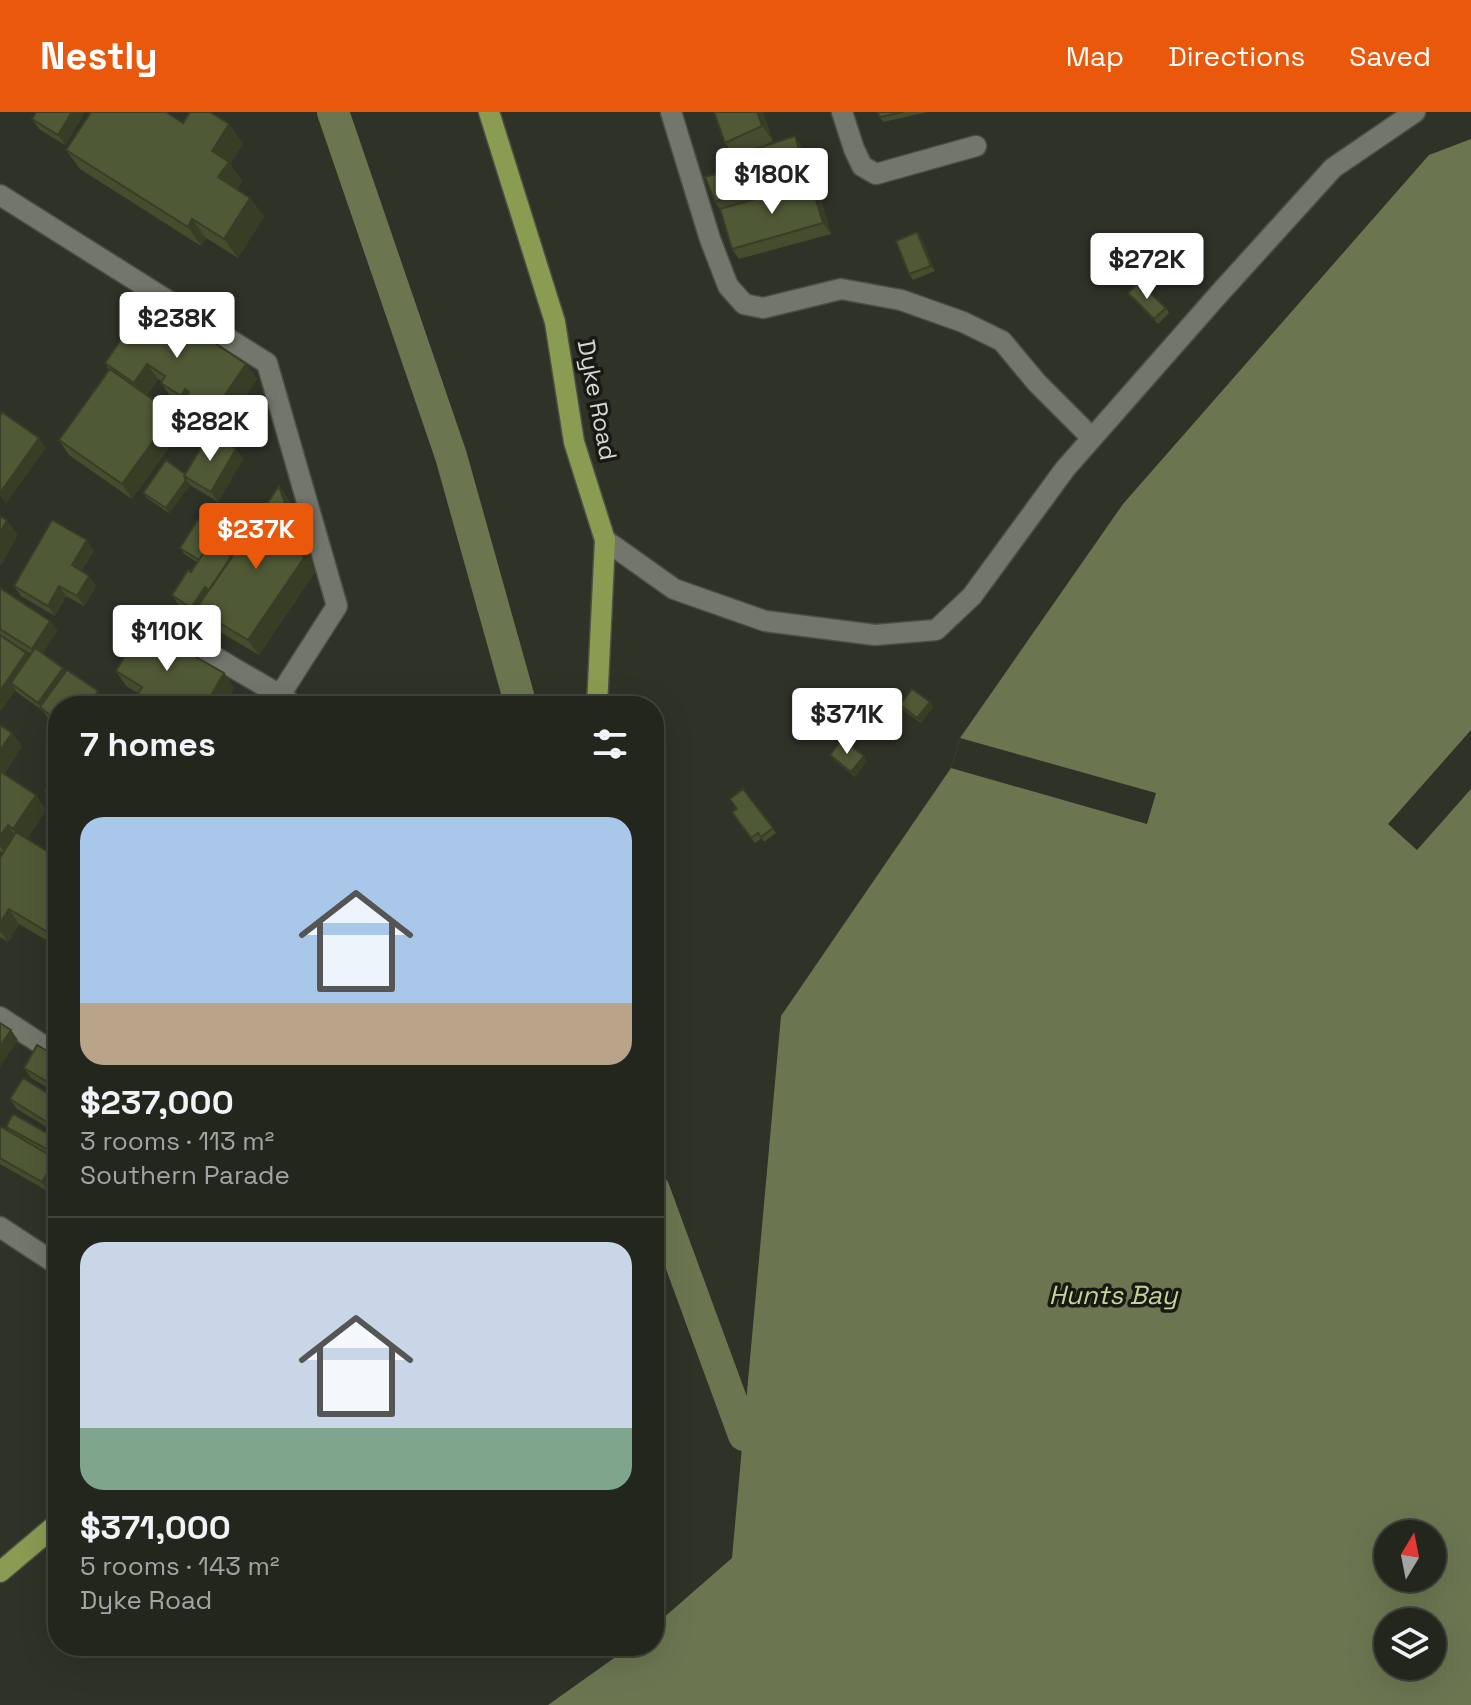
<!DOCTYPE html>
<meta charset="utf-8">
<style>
:root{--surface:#23261d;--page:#2f322a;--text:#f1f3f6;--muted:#a3a5a4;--line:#40433b;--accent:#ea580c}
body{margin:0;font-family:"Space Grotesk",sans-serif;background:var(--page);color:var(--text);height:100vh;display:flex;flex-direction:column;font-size:30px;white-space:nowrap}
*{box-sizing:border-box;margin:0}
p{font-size:26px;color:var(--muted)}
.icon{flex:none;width:44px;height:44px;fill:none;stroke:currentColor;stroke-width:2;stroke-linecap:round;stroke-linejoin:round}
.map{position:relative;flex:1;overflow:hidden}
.side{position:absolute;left:48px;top:584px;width:616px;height:960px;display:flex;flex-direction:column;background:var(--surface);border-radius:32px;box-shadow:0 8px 32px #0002,0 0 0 2px var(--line)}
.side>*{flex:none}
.needle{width:52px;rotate:10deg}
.buttons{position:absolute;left:1374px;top:1408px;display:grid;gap:16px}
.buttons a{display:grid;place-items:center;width:72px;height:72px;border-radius:50%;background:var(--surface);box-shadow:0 8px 32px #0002,0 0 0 2px var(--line);font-size:40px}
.price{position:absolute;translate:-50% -68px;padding:0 18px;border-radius:8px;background:#fff;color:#222;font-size:26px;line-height:52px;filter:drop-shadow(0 2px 4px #0008)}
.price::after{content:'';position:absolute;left:50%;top:48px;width:24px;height:18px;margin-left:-12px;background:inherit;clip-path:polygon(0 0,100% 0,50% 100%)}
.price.on{background:var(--accent);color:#fff}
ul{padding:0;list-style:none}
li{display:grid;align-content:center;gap:16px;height:424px;padding:0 32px}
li+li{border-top:2px solid var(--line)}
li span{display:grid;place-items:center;height:248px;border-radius:24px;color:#555}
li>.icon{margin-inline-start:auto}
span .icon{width:144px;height:144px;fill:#fffc;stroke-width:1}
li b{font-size:34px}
h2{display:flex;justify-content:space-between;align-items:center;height:96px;padding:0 32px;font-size:34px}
header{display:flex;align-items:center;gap:48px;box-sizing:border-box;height:112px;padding:0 40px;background:var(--accent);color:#fff}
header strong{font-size:38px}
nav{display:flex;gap:44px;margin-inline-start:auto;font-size:28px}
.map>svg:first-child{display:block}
.water{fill:#6b7651;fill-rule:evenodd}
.pier{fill:#2f3227}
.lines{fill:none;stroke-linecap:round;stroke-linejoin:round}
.canal{stroke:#6b7651;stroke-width:32}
.minor-casing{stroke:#4c4f46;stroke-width:23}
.major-casing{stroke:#4c4f46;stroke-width:23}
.minor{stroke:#73776b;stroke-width:20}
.major{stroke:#8a9c52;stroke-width:20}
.wall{fill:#454d2e}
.shaded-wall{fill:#383e26}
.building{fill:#505936;stroke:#383e26;stroke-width:2}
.labels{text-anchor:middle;stroke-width:7;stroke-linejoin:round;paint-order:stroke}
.street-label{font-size:24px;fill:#d5d7d1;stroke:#181914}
.water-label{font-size:26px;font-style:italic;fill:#c3d596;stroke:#181914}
</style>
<header>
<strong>Nestly</strong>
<nav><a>Map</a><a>Directions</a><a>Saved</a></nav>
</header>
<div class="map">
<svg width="1471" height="1593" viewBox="0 0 1471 1593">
<rect width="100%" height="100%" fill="#2f3227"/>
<path class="water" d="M1471 27V1593H548L631 1534H654V1514L732 1446 781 904 951 656 960 626 1123 392 1429 43ZM1388 1422H1432V1466H1388ZM1388 1510H1432V1554H1388Z"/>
<path class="pier" d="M1471 618V677L1417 738 1388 712Z
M960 626 1156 681 1147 712 951 656Z"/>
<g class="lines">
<path class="canal" d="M333 0 451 344 521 594
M654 1078 744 1323"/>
<defs>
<path id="minor" d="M671 0 710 127 728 174 744 192 763 196 841 177 901 188 963 210 1002 229 1037 271 1092 326
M842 0 854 37 862 54 876 62 976 34
M0 83 267 251 337 494 273 594
M605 428 674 477 765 509 875 523 936 518 972 484 1065 357 1218 183 1333 56 1415 0
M148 506 280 583 295 594
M0 905 58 943
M0 1115 58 1153"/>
<path id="major" d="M489 0 555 210 574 330 605 428 597 594
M0 1460 58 1411"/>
</defs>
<use href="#minor" class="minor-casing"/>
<use href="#major" class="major-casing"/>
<use href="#minor" class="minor"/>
<use href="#major" class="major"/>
</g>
<path class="wall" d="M85 0 65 33 39 17 32 7Z
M763 0 773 29 756 37 802 35 813 70 807 72 819 81 831 122 739 147 732 137 720 97 715 90 736 56 734 43 725 31Z
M877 0H928L883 10Z
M183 11 229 12 243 32 230 52 242 69 237 77 250 86 264 105 238 146 206 126 201 134 80 57 66 38Z
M921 125 935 159 913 168 909 162Z
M1128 181 1166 196 1169 201 1158 212Z
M105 251 246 252 257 267 217 326 236 337 243 347 218 390 190 373 169 401 147 386 143 381 185 362 207 325 188 312 177 297 181 292 171 285 161 271 162 269 158 267 147 283 183 316 132 387 69 343 59 328 109 258Z
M290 389 315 460 259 543 207 512 200 503 198 506 179 493 172 483 197 450 184 442 180 436 220 420 223 425 217 435 232 445Z
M94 438 81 459 96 474 84 494 66 484 55 504 21 484 14 474Z
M0 476 50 509 57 519 42 542 105 590 102 594H58L57 613 47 605 43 599 18 581 15 578 1 598 0 597V523L26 541 29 545 31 542 0 523Z
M116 559 224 561 234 576 224 594H130L138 581 126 574Z
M900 593 933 595 921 611 903 598Z
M0 613 12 621 22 635 4 662 46 698 27 727 58 746V835L19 812 8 830 0 825V746L3 741 0 739Z
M830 643 867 649 855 665 834 648Z
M58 661V693L52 689 45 679Z
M743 677 776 721 764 730 762 726 755 731 732 700 737 697Z
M58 945V982L31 966 24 956Z
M10 987 58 988V1022L17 997Z
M0 1014 10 1020 6 1015 57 1027 58 1036 53 1045 58 1050V1065L49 1080 0 1052Z"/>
<path class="shaded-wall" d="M72 0H85L65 33 58 23Z
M757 0H763L773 29 762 14Z
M229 12 243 32 230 52 242 69 232 85 218 65 212 39Z
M795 24 802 35 813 70 806 60Z
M811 71 819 81 831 122 823 111Z
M250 86 264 105 238 146 224 127Z
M192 107 206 126 201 134 188 115Z
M917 120 921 125 935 159 931 154Z
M147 252 158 267 145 286 134 271Z
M246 252 257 267 214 329 204 314Z
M185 277 196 292 191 299 181 284Z
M173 302 183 316 132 387 122 372Z
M39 326 46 336 6 392 0 384V381Z
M236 337 243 347 218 390 211 380Z
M186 368 190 373 169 401 166 396Z
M279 374 290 389 315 460 259 543 248 528Z
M7 408 18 423 0 455V421Z
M220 420 223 425 205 455 201 450Z
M87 428 94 438 79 464 72 453Z
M89 464 96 474 84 494 77 484Z
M59 474 66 484 55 504 48 494Z
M205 475 212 485 196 497 200 503 198 506 191 496Z
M50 509 57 519 39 547 32 537Z
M26 541 33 551 11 571 15 577 1 598 0 596V579Z
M63 556 70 566 43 597 38 591Z
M224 561 234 576 224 594H205Z
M98 579 105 590 102 594H91L89 592Z
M930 590 933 595 921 611 917 606Z
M54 597 58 602 57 613 50 603Z
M12 621 22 635 0 667V638Z
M864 644 867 649 855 665 851 660Z
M36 683 46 698 24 732 13 717Z
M8 713 18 728 7 744 0 734V724Z
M9 797 19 812 8 830 0 819V811Z
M58 811V832L51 822Z
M11 918 18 928 0 955V934Z
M57 1027 58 1036 53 1045 50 1039Z
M56 1047 58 1050V1065L49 1080 42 1070Z"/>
<path class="building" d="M36 0H72L58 23 32 7Z
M91 0H166L183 11 190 0H210L229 12 212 39 229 50 218 65 250 86 224 127 192 107 188 115 66 38Z
M714 0H757L762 14 725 31Z
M877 0H903L880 5Z
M795 24 806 60 715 90 705 65 736 56 731 45Z
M811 71 823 111 732 137 720 97Z
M917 120 931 154 909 162 896 129Z
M1139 170 1166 196 1154 207 1128 181Z
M149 187 246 252 204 314 177 297 189 280 185 277 181 284 161 271 165 264 147 252 134 271 105 251Z
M110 257 173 302 122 372 59 328Z
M2 300 39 326 0 381V304Z
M210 321 236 337 211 380 184 364Z
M166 348 185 362 184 364 186 368 166 396 143 381Z
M279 374 304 446 248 528 196 497Z
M0 404 7 408 0 421Z
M198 407 220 420 212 432 210 431 199 448 180 436Z
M52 408 87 428 72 453 89 464 77 484 59 474 48 494 14 474Z
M210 431 232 445 209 478 205 475 191 496 172 483 188 458 191 460Z
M0 476 50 509 32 537 0 517Z
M142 514 224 561 205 594H130L142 575 116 559Z
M0 523 26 541 0 579Z
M35 536 63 556 38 591 11 571Z
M67 558 98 579 89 592 93 594H58V600L54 597 50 603 40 595Z
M912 577 930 590 917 606 900 593Z
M0 613 12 621 0 638Z
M842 627 864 644 851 660 830 643Z
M0 659 36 683 13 717 8 713 0 724Z
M58 661V688L45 679Z
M743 677 773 716 761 725 758 721 751 726 732 700 737 697 730 687Z
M16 720 58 746V811L51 822 9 797 0 811V746Z
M0 911 11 918 0 934Z
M37 933 58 945V976L24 956Z
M23 966 58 988V1017L10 987Z
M13 1002 57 1027 50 1039 6 1015Z
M0 1014 56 1047 42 1070 0 1046Z"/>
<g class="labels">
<g class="street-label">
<text transform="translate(597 288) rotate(79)" y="8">Dyke Road</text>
</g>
<g class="water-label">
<text x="1113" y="1192">Hunts Bay</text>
</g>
</g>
</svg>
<div class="buttons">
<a><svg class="needle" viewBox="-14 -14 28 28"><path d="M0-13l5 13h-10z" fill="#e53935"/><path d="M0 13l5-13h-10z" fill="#a3a5a4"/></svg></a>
<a><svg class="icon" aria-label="layers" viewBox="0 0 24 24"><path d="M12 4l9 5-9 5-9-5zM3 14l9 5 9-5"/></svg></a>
</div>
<b class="price" style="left:772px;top:104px">$180K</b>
<b class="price" style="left:1147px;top:189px">$272K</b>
<b class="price" style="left:177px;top:248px">$238K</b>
<b class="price" style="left:210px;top:351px">$282K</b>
<b class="price on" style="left:256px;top:459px">$237K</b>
<b class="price" style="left:167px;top:561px">$110K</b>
<b class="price" style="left:847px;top:644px">$371K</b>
<section class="side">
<h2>7 homes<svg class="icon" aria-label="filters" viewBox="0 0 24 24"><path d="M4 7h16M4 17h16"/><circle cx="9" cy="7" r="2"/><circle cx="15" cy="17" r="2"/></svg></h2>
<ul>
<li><span style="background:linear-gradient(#a9c7e8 75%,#b9a48a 0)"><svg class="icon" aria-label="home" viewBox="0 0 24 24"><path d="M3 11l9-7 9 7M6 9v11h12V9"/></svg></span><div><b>$237,000</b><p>3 rooms · 113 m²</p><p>Southern Parade</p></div></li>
<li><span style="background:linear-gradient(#c9d6e8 75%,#7fa58c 0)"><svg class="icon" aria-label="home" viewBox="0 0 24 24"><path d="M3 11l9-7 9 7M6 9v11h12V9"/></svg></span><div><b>$371,000</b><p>5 rooms · 143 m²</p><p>Dyke Road</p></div></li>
</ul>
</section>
</div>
